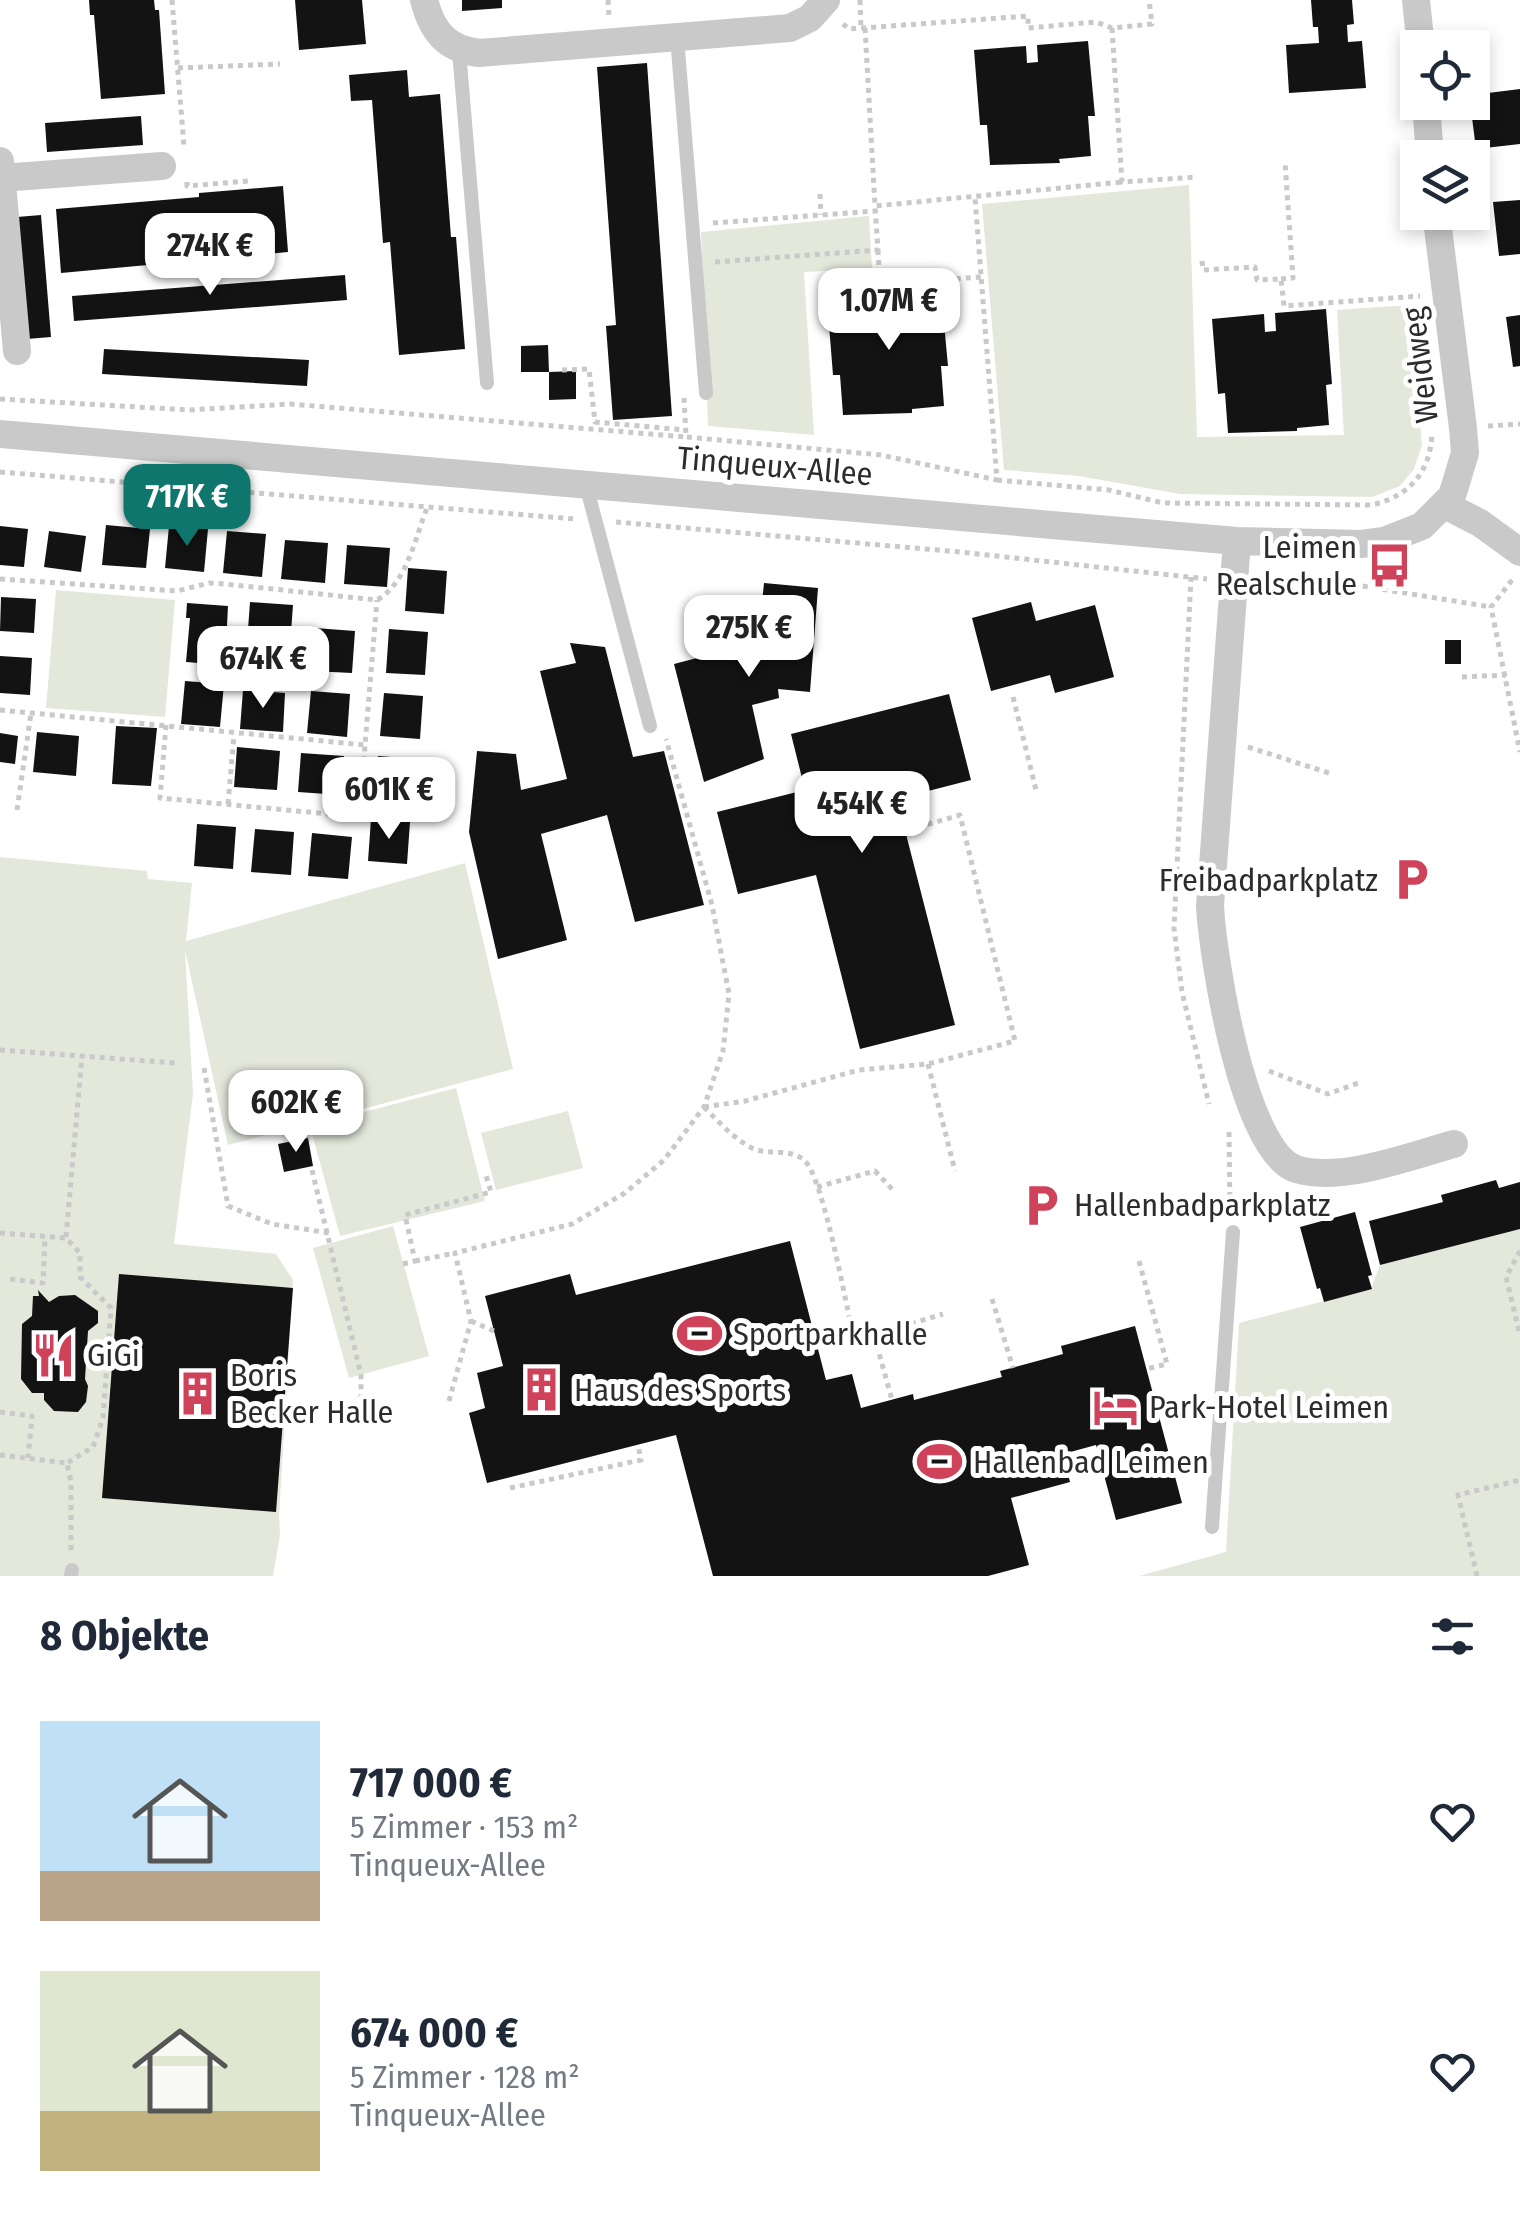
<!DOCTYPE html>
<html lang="de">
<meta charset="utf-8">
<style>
:root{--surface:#fff;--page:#f6f6f7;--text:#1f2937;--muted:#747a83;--accent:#0f766e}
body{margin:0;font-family:"Fira Sans Condensed",sans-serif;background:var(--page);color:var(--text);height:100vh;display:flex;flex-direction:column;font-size:38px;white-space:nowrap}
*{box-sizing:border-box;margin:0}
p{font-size:32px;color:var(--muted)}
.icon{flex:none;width:55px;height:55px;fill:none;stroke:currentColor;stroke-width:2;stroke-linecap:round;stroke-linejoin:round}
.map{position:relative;height:1576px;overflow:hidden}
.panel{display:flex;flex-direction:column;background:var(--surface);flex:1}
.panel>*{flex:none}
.controls{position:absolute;left:1400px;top:30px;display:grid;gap:20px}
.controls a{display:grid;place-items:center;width:90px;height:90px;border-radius:0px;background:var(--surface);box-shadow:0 5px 15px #0003;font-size:50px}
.price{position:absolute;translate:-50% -85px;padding:0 22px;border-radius:20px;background:#fff;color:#222;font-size:32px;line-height:65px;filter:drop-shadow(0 2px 5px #0008)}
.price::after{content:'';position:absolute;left:50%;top:60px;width:30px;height:22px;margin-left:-15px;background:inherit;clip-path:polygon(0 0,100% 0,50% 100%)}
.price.on{background:var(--accent);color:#fff}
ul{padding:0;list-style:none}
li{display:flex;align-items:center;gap:30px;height:250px;padding:0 40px}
li span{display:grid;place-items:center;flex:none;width:280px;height:200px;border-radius:0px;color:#555}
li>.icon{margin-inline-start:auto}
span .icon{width:120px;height:120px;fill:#fffc;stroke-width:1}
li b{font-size:42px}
h2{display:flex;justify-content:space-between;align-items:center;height:120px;padding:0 40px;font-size:42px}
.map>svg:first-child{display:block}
.green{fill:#e3e8db}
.building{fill:#131313}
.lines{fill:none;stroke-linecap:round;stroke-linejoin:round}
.path{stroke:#c9c9c9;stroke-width:5;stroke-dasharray:5 5;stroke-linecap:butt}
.service{stroke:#c9c9c9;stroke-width:14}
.minor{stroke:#c9c9c9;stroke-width:28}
.labels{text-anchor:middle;stroke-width:10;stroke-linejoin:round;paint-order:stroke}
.street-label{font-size:32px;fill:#2c2c2c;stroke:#fff}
.poi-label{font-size:32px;fill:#2c2c2c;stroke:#fff;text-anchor:start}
</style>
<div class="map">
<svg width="1520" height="1576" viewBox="0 0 1520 1576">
<rect width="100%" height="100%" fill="#fff"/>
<path class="green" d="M1189 185 1197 437 1344 435 1337 310 1410 305 1422 445 1414 469 1400 486 1372 497 1180 494 1079 476 1004 470 982 204Z
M869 216 872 268 804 272 814 435 708 426 701 232Z
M56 590 175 600 165 717 46 708Z
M0 857 147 871 148 879 192 883 186 941 465 863 513 1069 228 1145 185 950 193 1094 174 1244 276 1254 293 1280 279 1515 280 1535 273 1576H0Z
M456 1088 485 1201 340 1236 310 1126Z
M568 1111 583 1168 496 1190 481 1133Z
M393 1226 429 1356 349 1378 313 1248Z
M1520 1228V1576H1139L1226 1552 1239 1323 1371 1289 1380 1265Z"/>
<path class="building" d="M89 0H154L155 10H159L165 94 101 99 94 15H90Z
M295 0H362L366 44 299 50Z
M462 0H502V8L462 11Z
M1311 0H1352L1354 24 1347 25 1348 42 1362 41 1366 88 1289 93 1286 45 1319 43 1318 27H1313Z
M1088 41 1095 116H1088L1091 156 1059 159 1060 163 990 165 987 125H980L974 50 1026 46 1027 63 1038 62 1037 45Z
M647 63 672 416 613 420 606 326 616 325 597 67Z
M407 70 409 97 440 94 451 237H456L465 349 399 355 390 242 383 243 372 100 351 101 349 75Z
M1520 89V144L1476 149 1470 102H1472V95Z
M141 116 143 145 47 152 45 123Z
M283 186 288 252 61 273 56 209 199 197V193Z
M1520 200V254L1499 256 1493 202Z
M41 215 51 337 27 339 17 217Z
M345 275 347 300 74 321 72 296Z
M941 291 948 366H941L944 406 912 409V413L843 415 840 375H833L827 300 879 296 880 313 891 312 890 295Z
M1326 309 1332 384 1326 385 1329 425 1297 428V431L1228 433 1225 393 1218 394 1212 319 1264 314 1265 332 1276 331 1275 313Z
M1520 315V366L1513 367 1506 317Z
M548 345 549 372H521V346Z
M104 349 309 360 307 386 102 374Z
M576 371V399L549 400V372Z
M106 525 150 529 146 568 102 565Z
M0 526 28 529 24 567 0 565Z
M169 526 208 529 204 572 165 568Z
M49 531 86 536 81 572 44 567Z
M227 531 266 534 262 577 223 573Z
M285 540 328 543 325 583 281 579Z
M347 545 390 548 387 587 344 584Z
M408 568 447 571 444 614 405 611Z
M764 583 818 588 810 692 778 689 779 698 752 705 764 759 704 782 674 664 758 642Z
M1 597 36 599 34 633 0 631Z
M250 602 293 605 290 646 247 643Z
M1031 602 1036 621 1095 605 1114 677 1055 693 1050 675 991 691 972 618Z
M187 603 228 606 225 665 186 662 190 618H186Z
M315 628 355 631 352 673 312 671Z
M389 629 428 632 425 675 386 673Z
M1445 640H1461V664H1445Z
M570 643 605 647 633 757 664 751 704 905 635 922 607 815 541 834 567 940 498 959 469 832 477 751 516 754 521 790 567 779 540 671 576 663Z
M0 656 32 658 30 695 0 693Z
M185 681 224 684 220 727 181 724Z
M243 690 285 693 283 732 240 729Z
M311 691 350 694 347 737 307 733Z
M384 693 423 696 420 739 380 736Z
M949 694 971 780 897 799 955 1025 860 1049 816 875 738 894 717 812 805 790 791 734Z
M116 726 157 728 151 786 112 784Z
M37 732 79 736 76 776 33 772Z
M0 733 18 736 15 764 0 762Z
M237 747 280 751 277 790 234 787Z
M301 753 344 756 341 795 298 792Z
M378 756 418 759 415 802 375 798Z
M371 819 410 822 407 864 368 861Z
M197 824 236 827 233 869 194 866Z
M255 829 294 832 291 875 251 872Z
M312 833 352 837 348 879 308 876Z
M308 1138 313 1166 284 1172 278 1144Z
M1496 1180 1499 1188 1520 1182V1229L1380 1265 1369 1221 1443 1202 1441 1195Z
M1355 1212 1372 1275 1368 1276 1372 1289 1324 1302 1320 1288 1317 1289 1300 1227Z
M790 1241 826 1380 852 1374 861 1408 913 1394 914 1400 1002 1377 1000 1371 1063 1354 1061 1346 1135 1326 1182 1503 1116 1520 1096 1445 1063 1454 1070 1482 1011 1498 1029 1565 988 1576H713L676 1435 487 1483 469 1413 485 1408 477 1373 503 1366 485 1296 570 1274 576 1295Z
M119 1274 293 1288 276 1512 102 1498Z
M38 1290 49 1302 59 1296 75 1295 98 1311V1323L88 1331 85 1379 88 1386 86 1402 78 1412 54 1411 44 1400V1393H32L21 1379 22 1324 32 1316 33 1296H39Z"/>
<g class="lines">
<path class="path" d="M172 0 184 146
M608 0 609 17
M860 0 861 28
M843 24 849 29 1028 16V28L1096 22 1112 28 1152 24 1149 0
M865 28 875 206 1122 182
M1112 28 1122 182 1197 177
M178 68 280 64
M1407 174 1410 198
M187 182V186L248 181
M820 194 821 215
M713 223 875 211
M878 250 880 284 981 277
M1202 261 1203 270 1255 267 1257 280 1281 279 1284 306 1420 296
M715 262 878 250 875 206
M1281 279 1293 278 1285 162
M562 370 589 369 595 422 685 430
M684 398 686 437 881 455 997 480 975 198
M0 399 189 410 290 404 686 437
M1488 426 1520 424
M0 472 575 519
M997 480 1109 490 1163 503 1371 505C1409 497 1431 472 1432 432
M616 522 960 552 1207 579
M1191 577 1174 928 1182 992 1209 1104
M0 579 177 591 209 583 225 584 377 600C407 583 415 538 427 508
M1512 580 1491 607 1520 752
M1263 581 1350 584 1491 607
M1462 677 1506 675
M1013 697 1037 794
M0 710 365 745 377 600
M166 725 160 798 360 817 365 745
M1248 747 1332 774
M228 804 234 735
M17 810 31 713
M0 1050 175 1063
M928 1064 955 1171
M204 1068 228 1206 272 1224 329 1233
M1269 1071 1328 1094 1361 1082
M704 1107 745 1101 859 1070 928 1064 1015 1041 960 815 905 831
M704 1107C719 1122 733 1138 752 1148 768 1156 790 1147 805 1161 823 1178 846 1304 853 1335H874L943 1314
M1229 1132 1230 1211
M312 1170 361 1375V1397L370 1417
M817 1187 875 1171 893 1190
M0 1233 66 1238 80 1253V1277L111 1308 103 1418 93 1447 67 1463
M66 1237 82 1056
M1520 1251 1506 1277 1520 1335
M415 1261 455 1253
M1139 1261 1167 1364 1146 1369
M403 1264 415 1261 405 1215 491 1192 485 1172
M10 1279 43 1283 45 1236
M992 1299 1013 1368
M471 1321 494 1331
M874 1335 892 1400
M449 1401 471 1321 455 1253 572 1224 625 1193 664 1160 704 1107 723 1051 729 994 712 905 666 739
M0 1412 32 1416 28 1458
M0 1455 67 1463 71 1482V1552
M510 1488 641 1460 638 1445
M1477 1576 1458 1495 1520 1480"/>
<path class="service" d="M677 37 706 393
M459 51 487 383
M586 485 650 726
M1212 1527 1233 1232
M71 1576 72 1570"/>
<path class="minor" d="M424 0C432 31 446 49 479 53L790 28 810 18 826 0
M1416 0 1421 48
M1426 102 1430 158
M0 161 17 351
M1 178 162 166
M0 434 1237 541 1361 544 1384 541 1422 526 1452 496 1465 453 1463 428 1436 212
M1445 505 1480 523 1520 552
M1237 541 1210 906C1213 959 1243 1151 1296 1169 1341 1183 1410 1156 1454 1144"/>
</g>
<defs>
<symbol id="bus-bare" viewBox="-9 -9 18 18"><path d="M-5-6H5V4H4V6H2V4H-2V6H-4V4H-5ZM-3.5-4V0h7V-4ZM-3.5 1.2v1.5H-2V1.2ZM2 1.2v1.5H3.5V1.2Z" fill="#ce425a" stroke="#fff" stroke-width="2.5" paint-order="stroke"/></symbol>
<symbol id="parking-bare" viewBox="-9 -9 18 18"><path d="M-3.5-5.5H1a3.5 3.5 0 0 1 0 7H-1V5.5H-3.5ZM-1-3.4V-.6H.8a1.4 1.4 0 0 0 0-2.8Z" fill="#ce425a" stroke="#fff" stroke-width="2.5" paint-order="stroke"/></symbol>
<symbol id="stadium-bare" viewBox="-9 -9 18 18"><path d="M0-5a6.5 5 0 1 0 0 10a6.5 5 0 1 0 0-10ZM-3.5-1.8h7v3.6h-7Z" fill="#ce425a" stroke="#fff" stroke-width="2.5" paint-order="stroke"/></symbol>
<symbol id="restaurant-bare" viewBox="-9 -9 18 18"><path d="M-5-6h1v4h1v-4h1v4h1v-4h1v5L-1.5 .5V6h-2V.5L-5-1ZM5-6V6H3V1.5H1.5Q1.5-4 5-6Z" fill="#ce425a" stroke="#fff" stroke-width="2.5" paint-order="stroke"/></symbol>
<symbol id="building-bare" viewBox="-9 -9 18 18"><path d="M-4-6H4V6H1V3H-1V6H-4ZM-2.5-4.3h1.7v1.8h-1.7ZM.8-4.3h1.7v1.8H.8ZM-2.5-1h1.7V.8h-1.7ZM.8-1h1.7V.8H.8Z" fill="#ce425a" stroke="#fff" stroke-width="2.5" paint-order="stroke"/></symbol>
<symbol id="hotel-bare" viewBox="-9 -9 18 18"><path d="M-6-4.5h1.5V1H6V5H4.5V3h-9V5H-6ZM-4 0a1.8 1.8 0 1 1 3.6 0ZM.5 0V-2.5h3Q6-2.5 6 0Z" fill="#ce425a" stroke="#fff" stroke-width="2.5" paint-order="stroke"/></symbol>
</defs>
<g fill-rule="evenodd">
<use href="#bus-bare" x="1358" y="534" width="63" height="63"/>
<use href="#parking-bare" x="1380" y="848" width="63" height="63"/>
<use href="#parking-bare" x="1010" y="1174" width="63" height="63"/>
<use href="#stadium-bare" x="668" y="1302" width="63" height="63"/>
<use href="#restaurant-bare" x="22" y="1324" width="63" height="63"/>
<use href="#building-bare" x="510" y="1358" width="63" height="63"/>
<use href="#building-bare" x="166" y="1362" width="63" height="63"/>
<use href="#hotel-bare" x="1084" y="1376" width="63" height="63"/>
<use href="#stadium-bare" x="908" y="1430" width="63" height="63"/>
</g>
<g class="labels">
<g class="street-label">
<text transform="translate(1420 365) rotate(-97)" y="11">Weidweg</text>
<text transform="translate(775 466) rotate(5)" y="11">Tinqueux-Allee</text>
</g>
<g class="poi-label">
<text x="1357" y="558" text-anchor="end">Leimen<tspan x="1357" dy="37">Realschule</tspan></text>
<text x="1378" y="891" text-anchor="end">Freibadparkplatz</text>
<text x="1074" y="1216">Hallenbadparkplatz</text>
<text x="733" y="1345">Sportparkhalle</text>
<text x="87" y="1366">GiGi</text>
<text x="230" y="1386">Boris<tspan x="230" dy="37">Becker Halle</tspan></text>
<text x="574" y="1401">Haus des Sports</text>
<text x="1149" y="1418">Park-Hotel Leimen</text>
<text x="973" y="1473">Hallenbad Leimen</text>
</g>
</g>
</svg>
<div class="controls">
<a><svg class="icon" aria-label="locate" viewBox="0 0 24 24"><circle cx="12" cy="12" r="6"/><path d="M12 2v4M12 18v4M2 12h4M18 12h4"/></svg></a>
<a><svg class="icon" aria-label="layers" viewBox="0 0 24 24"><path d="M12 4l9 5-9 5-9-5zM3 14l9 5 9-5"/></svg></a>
</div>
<b class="price" style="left:210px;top:298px">274K €</b>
<b class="price" style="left:889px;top:353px">1.07M €</b>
<b class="price on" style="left:187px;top:549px">717K €</b>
<b class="price" style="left:749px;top:680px">275K €</b>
<b class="price" style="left:263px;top:711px">674K €</b>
<b class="price" style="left:389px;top:842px">601K €</b>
<b class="price" style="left:862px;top:856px">454K €</b>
<b class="price" style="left:296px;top:1155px">602K €</b>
</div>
<section class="panel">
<h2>8 Objekte<svg class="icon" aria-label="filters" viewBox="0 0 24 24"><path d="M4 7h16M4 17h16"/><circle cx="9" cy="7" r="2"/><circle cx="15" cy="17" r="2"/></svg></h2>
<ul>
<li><span style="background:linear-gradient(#bfe0f5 75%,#b9a48a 0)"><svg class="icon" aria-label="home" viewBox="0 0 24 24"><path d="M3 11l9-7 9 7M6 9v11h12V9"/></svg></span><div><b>717 000 €</b><p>5 Zimmer · 153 m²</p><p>Tinqueux-Allee</p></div><svg class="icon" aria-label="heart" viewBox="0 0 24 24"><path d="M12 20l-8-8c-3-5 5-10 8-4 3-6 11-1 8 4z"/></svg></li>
<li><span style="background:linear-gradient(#dfe7d0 70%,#c2b280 0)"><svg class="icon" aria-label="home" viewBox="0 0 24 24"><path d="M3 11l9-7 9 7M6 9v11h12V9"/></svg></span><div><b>674 000 €</b><p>5 Zimmer · 128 m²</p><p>Tinqueux-Allee</p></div><svg class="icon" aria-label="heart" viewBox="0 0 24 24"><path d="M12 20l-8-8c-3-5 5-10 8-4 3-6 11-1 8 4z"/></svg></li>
</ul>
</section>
